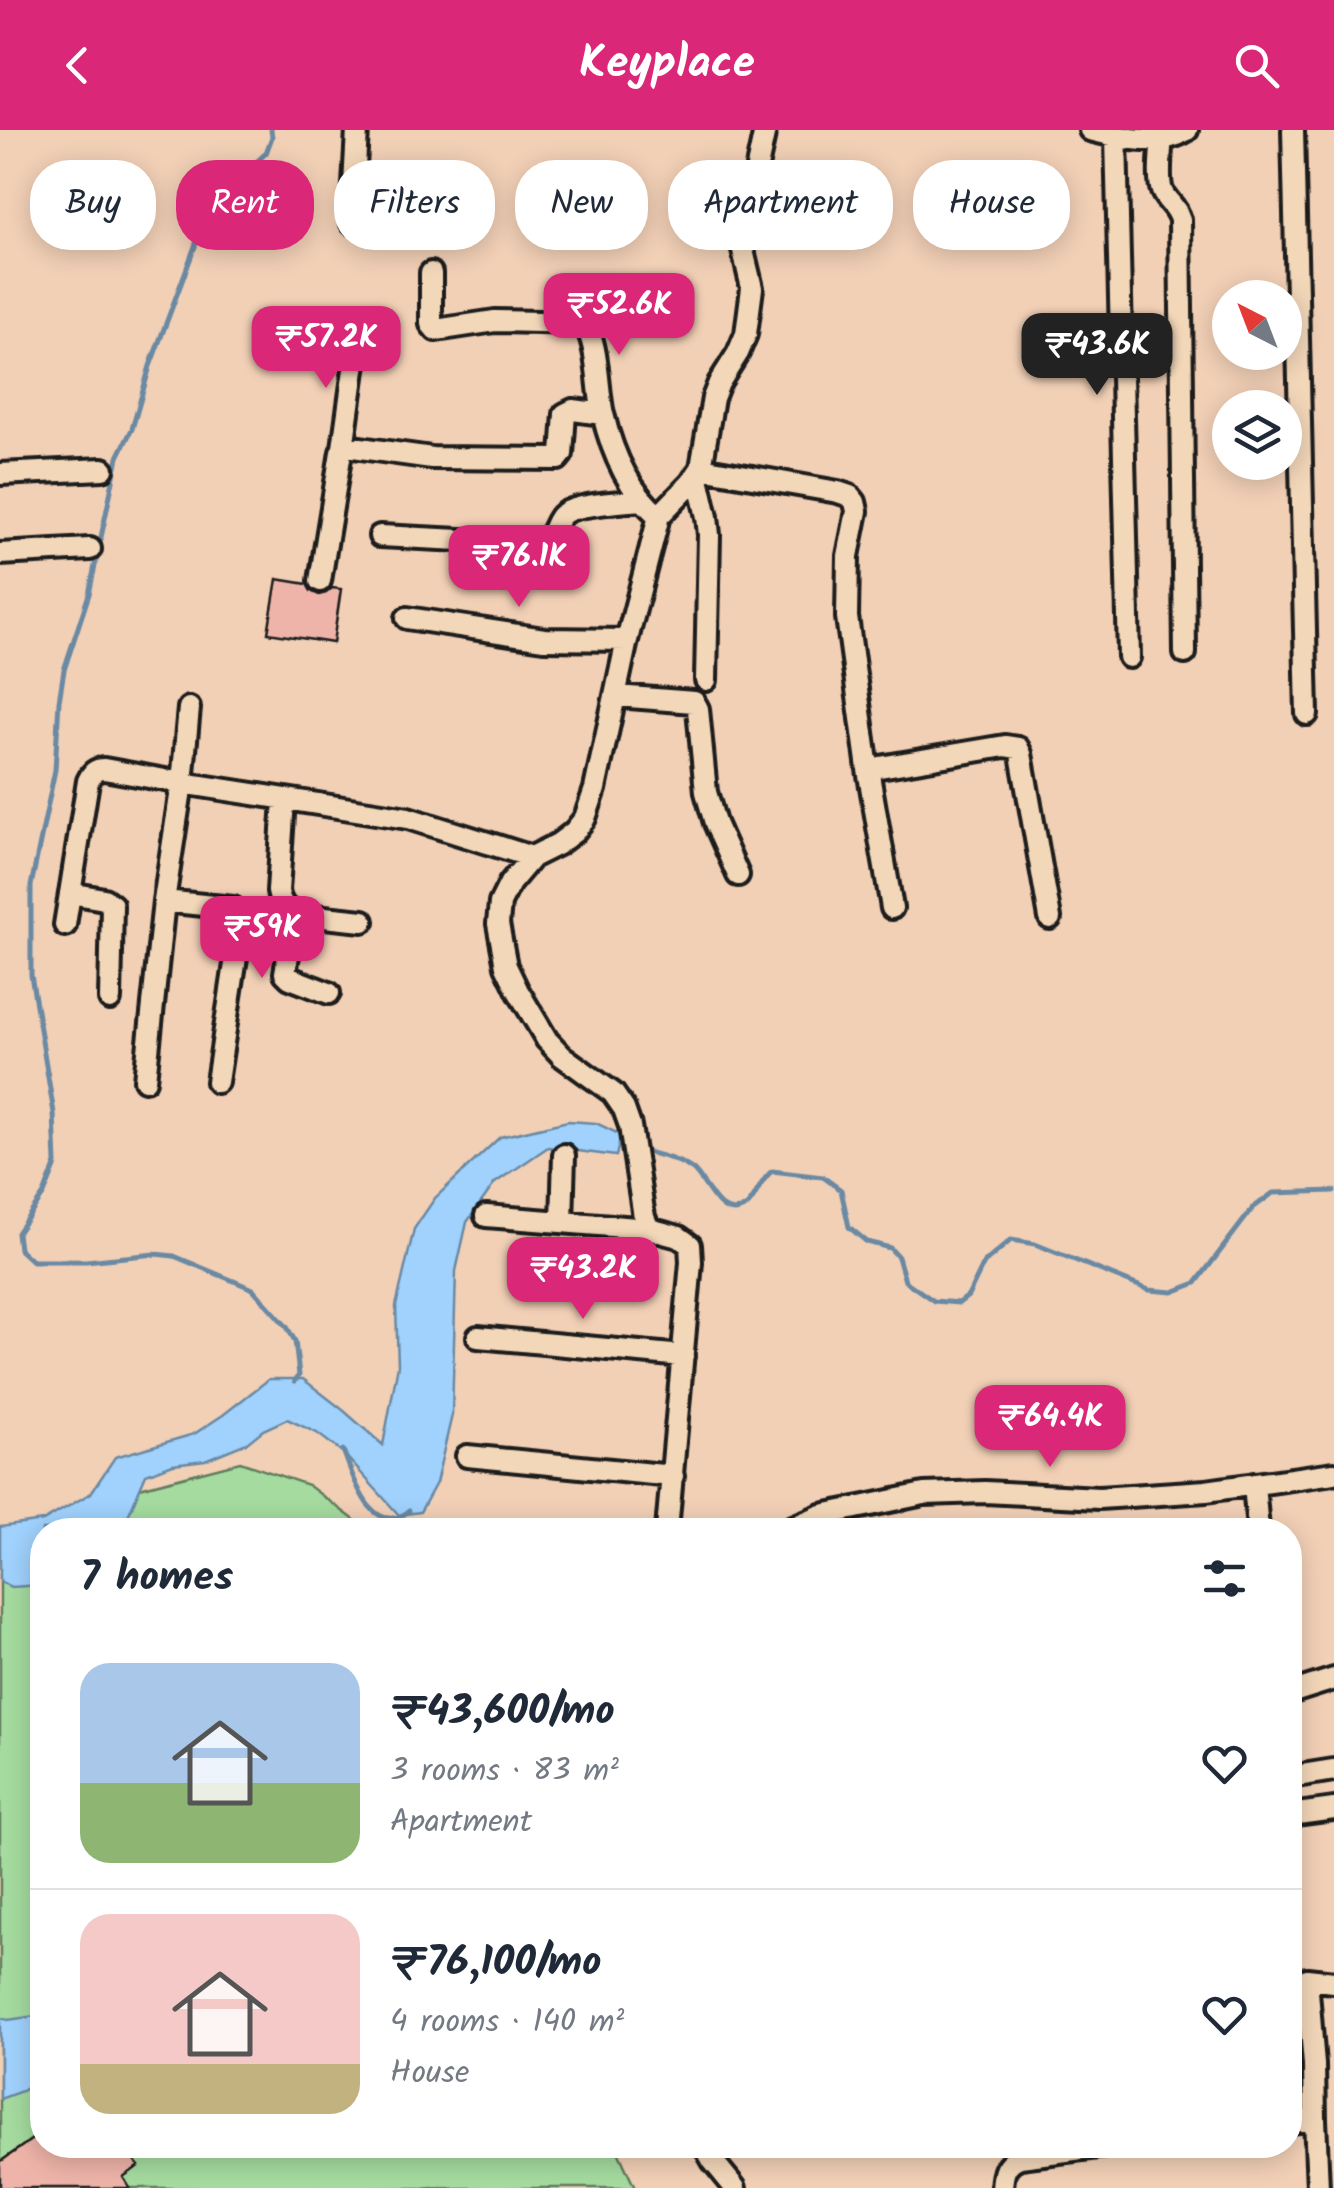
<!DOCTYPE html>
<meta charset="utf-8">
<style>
:root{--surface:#fff;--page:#f6f6f7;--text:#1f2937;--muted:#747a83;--line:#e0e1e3;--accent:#db2777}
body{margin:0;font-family:Kalam,sans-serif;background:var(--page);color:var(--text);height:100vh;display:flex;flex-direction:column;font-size:38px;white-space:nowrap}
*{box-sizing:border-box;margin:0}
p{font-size:32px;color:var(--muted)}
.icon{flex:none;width:55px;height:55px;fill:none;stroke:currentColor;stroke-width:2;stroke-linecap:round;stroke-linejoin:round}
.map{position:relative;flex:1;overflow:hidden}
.side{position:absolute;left:30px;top:1388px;width:1272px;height:640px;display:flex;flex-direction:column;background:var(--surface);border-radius:40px;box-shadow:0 5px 25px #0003}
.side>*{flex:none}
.banner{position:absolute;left:30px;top:30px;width:1275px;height:90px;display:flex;gap:20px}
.needle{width:65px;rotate:318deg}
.controls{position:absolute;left:1212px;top:150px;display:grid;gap:20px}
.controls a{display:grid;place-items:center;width:90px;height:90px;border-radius:50%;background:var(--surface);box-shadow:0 5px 25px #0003;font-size:50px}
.price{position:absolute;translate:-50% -85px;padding:0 22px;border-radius:20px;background:var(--accent);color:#fff;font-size:32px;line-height:65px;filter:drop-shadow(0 2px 5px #0008)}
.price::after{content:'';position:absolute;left:50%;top:60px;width:30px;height:22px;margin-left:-15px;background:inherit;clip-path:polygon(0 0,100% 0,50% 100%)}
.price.selected{background:#222;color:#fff}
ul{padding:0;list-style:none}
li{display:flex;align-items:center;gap:30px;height:250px;padding:0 50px}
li+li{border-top:2px solid var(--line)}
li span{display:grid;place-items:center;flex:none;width:280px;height:200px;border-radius:30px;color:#555}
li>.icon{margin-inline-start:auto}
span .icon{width:120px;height:120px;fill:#fffc;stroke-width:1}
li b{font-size:42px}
h2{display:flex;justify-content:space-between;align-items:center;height:120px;padding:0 50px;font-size:42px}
.chip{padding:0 35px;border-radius:40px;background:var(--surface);box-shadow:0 5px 25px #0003;font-size:35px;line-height:90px}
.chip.selected{background:var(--accent);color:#fff}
header{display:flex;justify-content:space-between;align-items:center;height:130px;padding:0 50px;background:var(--accent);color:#fff;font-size:45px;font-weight:600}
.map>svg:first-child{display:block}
.green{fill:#a5db9f;stroke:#607c5e;stroke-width:2.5}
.water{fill:#a0d2fd;stroke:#6b89a3;stroke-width:2.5}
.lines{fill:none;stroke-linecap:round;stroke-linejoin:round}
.stream{stroke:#6b89a3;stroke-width:5}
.building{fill:#eeb4a9;stroke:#1c1c1c;stroke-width:2.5}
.street-casing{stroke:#1c1c1c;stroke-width:28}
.street{stroke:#f3d7b9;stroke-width:20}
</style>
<header><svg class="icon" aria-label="back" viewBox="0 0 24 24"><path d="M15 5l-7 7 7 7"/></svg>Keyplace<svg class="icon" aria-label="search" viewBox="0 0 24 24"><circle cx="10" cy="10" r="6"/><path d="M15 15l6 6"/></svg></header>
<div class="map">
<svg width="1334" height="2058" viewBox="0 0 1334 2058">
<rect width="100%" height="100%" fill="#f2d0b6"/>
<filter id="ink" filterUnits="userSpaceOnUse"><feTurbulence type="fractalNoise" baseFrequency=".01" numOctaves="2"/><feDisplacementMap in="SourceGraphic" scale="20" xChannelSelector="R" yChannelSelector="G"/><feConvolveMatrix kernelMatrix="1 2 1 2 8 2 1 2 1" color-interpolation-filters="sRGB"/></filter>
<g filter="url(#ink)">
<path class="green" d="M240 1332 308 1355 368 1400H90L132 1360Z
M42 1433V2015H615L635 2058H0V1445Z"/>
<path class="water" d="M568 991 596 993 621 1005 616 1026 548 1017 495 1053 467 1092 456 1141 452 1285 436 1353 420 1382 399 1385 342 1322 317 1303 287 1289 263 1300 247 1313 205 1330 173 1334 146 1344 125 1393 119 1400H42V1455L11 1457 0 1452V1397L43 1391 91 1363 115 1327 194 1304 223 1285 269 1249H303L343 1280 383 1315 398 1235 396 1176 414 1099 435 1068 500 1007Z
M42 1885V1947L22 1961 0 1969V1888L8 1890Z"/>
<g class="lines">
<path class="stream" d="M271 0 272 7 266 23 231 55 203 95 150 236 132 299 118 327 89 464 64 540 59 571 55 640 31 756V845L54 983 56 1034 44 1064 17 1103 19 1119 32 1131H86L155 1124 174 1126 253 1159 287 1197 295 1211 299 1245 295 1251
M641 1020C658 1025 679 1029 693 1040 707 1052 719 1092 744 1078 756 1071 758 1052 772 1041L823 1047 841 1060 849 1097 867 1112 890 1118 898 1127 905 1151 934 1171 959 1173 968 1166 984 1133 1011 1110 1035 1114 1149 1160 1173 1162 1196 1153 1253 1078 1273 1063 1334 1061
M343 1320C353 1346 371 1410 409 1381"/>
</g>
<path class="building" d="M277 449 307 454 311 461 319 465 326 463 332 458 341 459 333 513 268 503Z
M42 2002V2015H122L139 2036 123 2047 130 2058H0V2032Z"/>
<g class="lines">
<defs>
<path id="street" d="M1090 0C1121 8 1158 18 1187 0
M1162 0C1162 16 1157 47 1162 61 1167 73 1176 75 1180 90L1185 523
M1293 0 1307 584
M1116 7 1129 527
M352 93 357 0
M431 143V194L436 200 495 191 582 193C599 207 597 261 603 284 612 322 628 361 659 386
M343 318 358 211
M701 338 838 362 850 366 855 372 857 381 848 426 847 487 868 639 892 778
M0 344 103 339
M697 344 707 387 709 405 706 550
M380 406 542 414C554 406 552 398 560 387 569 374 624 372 641 370
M0 424 90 419
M320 451 341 322 346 316 432 328 558 329 562 324 565 284 573 280 603 284
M407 488 544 509 627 510
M616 566 694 572 698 579 706 662 715 693 738 745
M868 639 1005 616 1018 618 1021 624 1050 788
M284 670 278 761C280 773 284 778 295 784L363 791
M70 763 104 769 112 775 110 869
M164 771 233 778 242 788 217 952
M295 784 285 843 290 848 329 863
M65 795 88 651C92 643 95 639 104 639L182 653 189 578
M145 950 164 771 182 653 408 688 532 727
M486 1086 649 1099
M562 1092 564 1025
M478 1207 683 1226
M467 1326 673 1346
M1254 1354 1258 1400
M667 1400 691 1132 690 1115 679 1107 649 1099 644 1087 630 996 624 979 613 963 562 926 547 910 518 861 506 836 498 794 500 773 510 753 532 727 558 714 574 702 585 688 595 659 627 510 659 386 691 353 701 338 713 268 719 253 738 223 746 204 752 158 741 112 765 0
M786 1400 822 1385 924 1364 985 1362 1099 1368 1206 1361 1334 1343
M1290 1563 1334 1549
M1290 1647 1334 1640
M1290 1685 1334 1679
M1315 1989 1318 2058
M1290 1992 1315 1989 1314 1935 1307 1849 1334 1852
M704 2015 713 2031 735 2058
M1002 2058C1003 2042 1005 2033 1020 2027L1113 2015"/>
</defs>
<use href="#street" class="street-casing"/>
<use href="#street" class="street"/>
</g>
</g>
</svg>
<div class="controls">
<a><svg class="needle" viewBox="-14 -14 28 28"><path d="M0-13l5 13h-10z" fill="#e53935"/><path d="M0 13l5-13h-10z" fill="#747a83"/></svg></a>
<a><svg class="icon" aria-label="layers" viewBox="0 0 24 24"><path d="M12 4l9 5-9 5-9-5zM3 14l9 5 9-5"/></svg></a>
</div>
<b class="price" style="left:619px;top:228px">₹52.6K</b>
<b class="price" style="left:326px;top:261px">₹57.2K</b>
<b class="price selected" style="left:1097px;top:268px">₹43.6K</b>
<b class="price" style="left:519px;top:480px">₹76.1K</b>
<b class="price" style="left:262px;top:851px">₹59K</b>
<b class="price" style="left:583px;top:1192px">₹43.2K</b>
<b class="price" style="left:1050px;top:1340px">₹64.4K</b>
<div class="banner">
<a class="chip">Buy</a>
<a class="chip selected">Rent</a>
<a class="chip">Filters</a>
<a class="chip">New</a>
<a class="chip">Apartment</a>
<a class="chip">House</a>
</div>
<section class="side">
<h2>7 homes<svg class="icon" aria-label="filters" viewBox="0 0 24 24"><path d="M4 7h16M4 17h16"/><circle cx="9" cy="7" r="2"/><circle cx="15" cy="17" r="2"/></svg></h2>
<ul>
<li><span style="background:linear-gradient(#a9c7e8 60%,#8fb573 0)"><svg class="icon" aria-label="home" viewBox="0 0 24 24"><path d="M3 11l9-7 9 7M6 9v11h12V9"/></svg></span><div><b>₹43,600/mo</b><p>3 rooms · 83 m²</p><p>Apartment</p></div><svg class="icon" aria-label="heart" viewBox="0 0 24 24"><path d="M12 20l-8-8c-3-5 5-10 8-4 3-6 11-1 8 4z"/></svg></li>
<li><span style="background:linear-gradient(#f6c9c9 75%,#c2b280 0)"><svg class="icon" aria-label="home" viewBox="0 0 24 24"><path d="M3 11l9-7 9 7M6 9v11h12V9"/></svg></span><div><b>₹76,100/mo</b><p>4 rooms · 140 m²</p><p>House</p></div><svg class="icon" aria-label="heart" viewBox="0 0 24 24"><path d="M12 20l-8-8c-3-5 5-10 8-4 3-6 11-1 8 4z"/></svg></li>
</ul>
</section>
</div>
